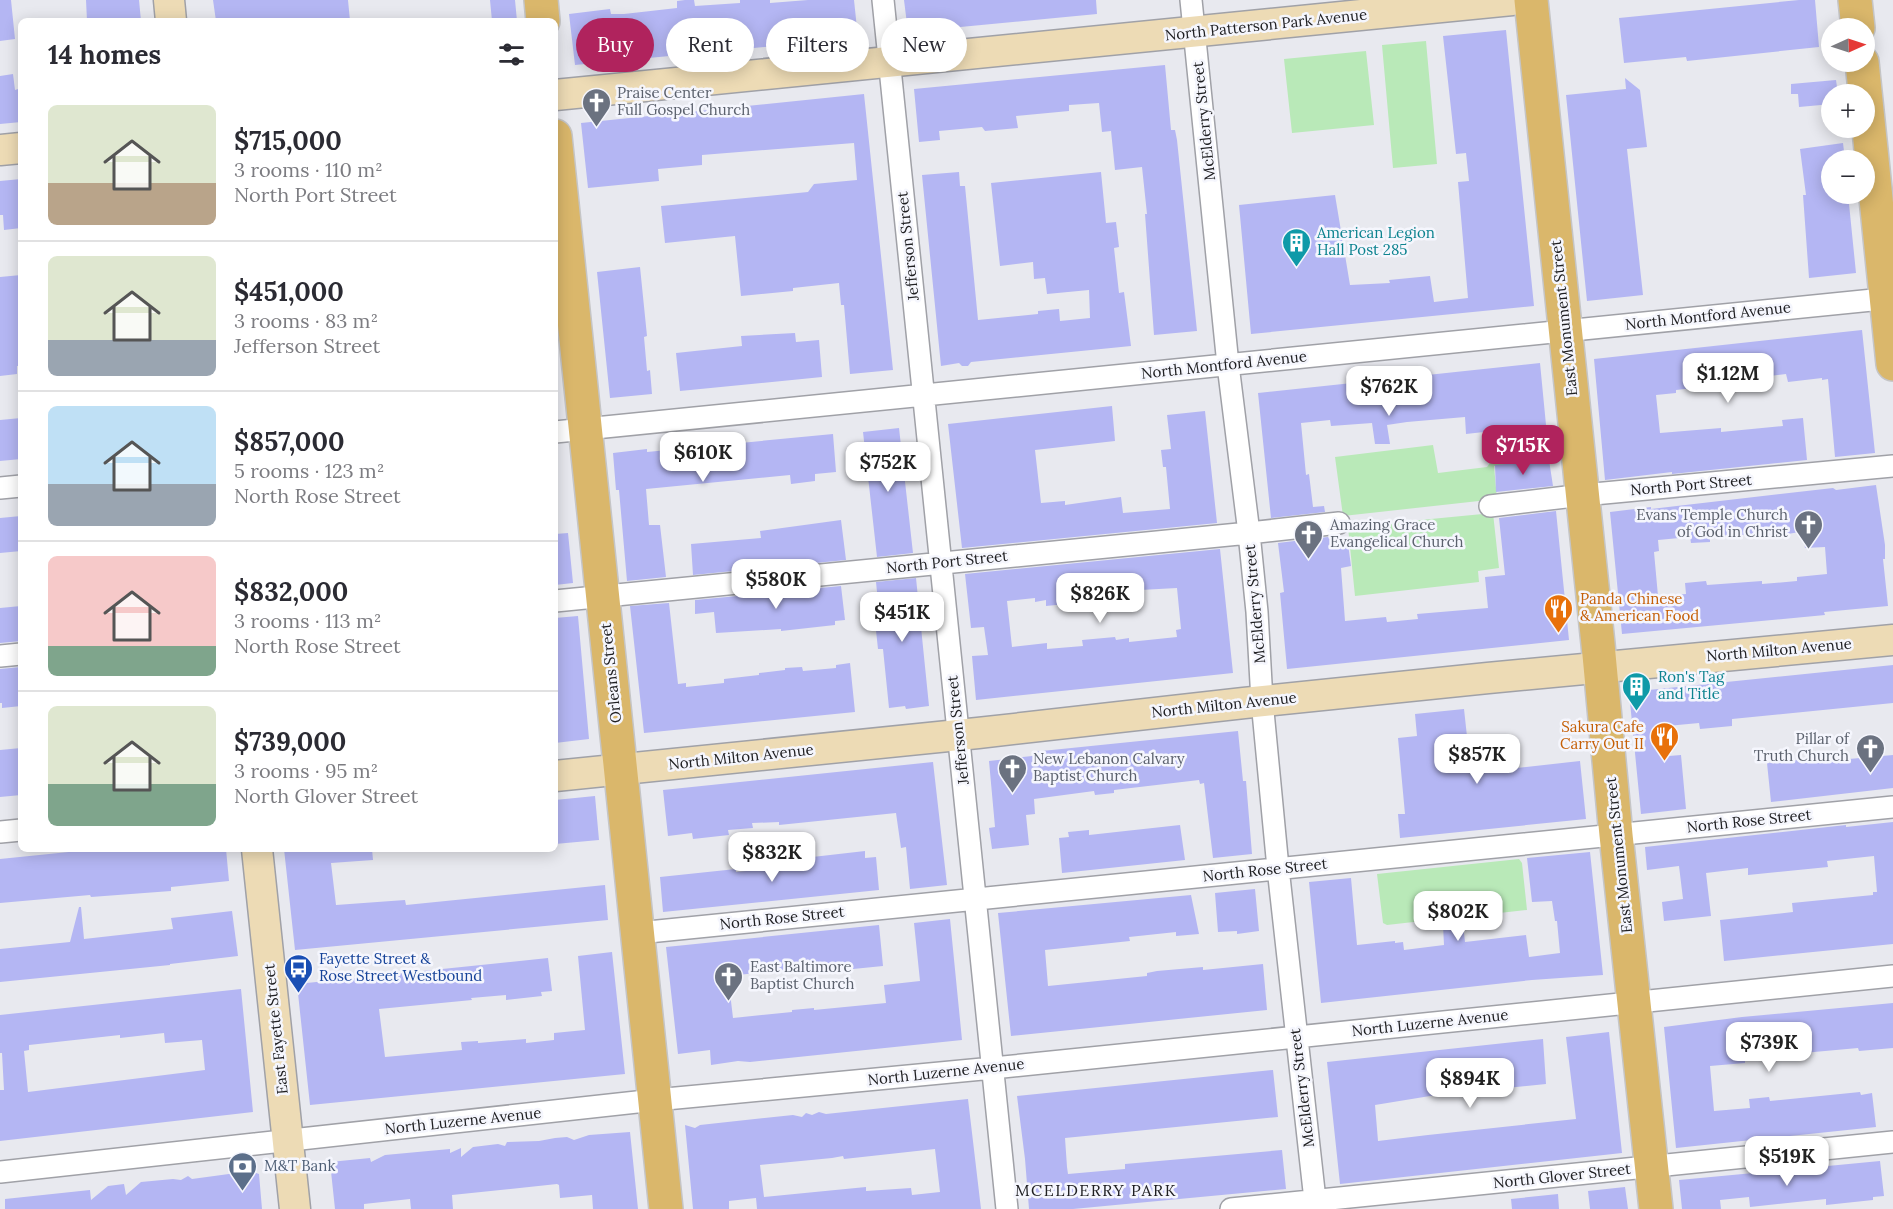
<!DOCTYPE html>
<meta charset="utf-8">
<style>
:root{--surface:#fff;--page:#f2f2f3;--text:#2b2b33;--muted:#7c7c81;--line:#e1e1e2;--accent:#b0235d}
body{margin:0;font-family:Lora,serif;background:var(--page);color:var(--text);height:100vh;display:flex;flex-direction:column;font-size:22px;white-space:nowrap}
*{box-sizing:border-box;margin:0}
p{font-size:20px;color:var(--muted)}
.icon{flex:none;width:33px;height:33px;fill:none;stroke:currentColor;stroke-width:2;stroke-linecap:round;stroke-linejoin:round}
.map{position:relative;flex:1;overflow:hidden}
.panel{position:absolute;left:18px;top:18px;width:540px;height:834px;display:flex;flex-direction:column;background:var(--surface);border-radius:9px;box-shadow:0 3px 15px #0003}
.panel>*{flex:none}
.top-card{position:absolute;left:576px;top:18px;width:570px;height:54px;display:flex;gap:12px}
.needle{width:39px;rotate:87deg}
.buttons{position:absolute;left:1821px;top:18px;display:grid;gap:12px}
.buttons a{display:grid;place-items:center;width:54px;height:54px;border-radius:50%;background:var(--surface);box-shadow:0 3px 15px #0003;font-size:30px}
.price{position:absolute;translate:-50% -51px;padding:0 14px;border-radius:12px;background:#fff;color:#222;font-size:20px;line-height:39px;filter:drop-shadow(0 2px 3px #0008)}
.price::after{content:'';position:absolute;left:50%;top:36px;width:18px;height:14px;margin-left:-9px;background:inherit;clip-path:polygon(0 0,100% 0,50% 100%)}
.price.on{background:var(--accent);color:#fff}
ul{padding:0;list-style:none}
li{display:flex;align-items:center;gap:18px;height:150px;padding:0 30px}
li+li{border-top:2px solid var(--line)}
li span{display:grid;place-items:center;flex:none;width:168px;height:120px;border-radius:9px;color:#555}
li>.icon{margin-inline-start:auto}
span .icon{width:72px;height:72px;fill:#fffc;stroke-width:1}
li b{font-size:26px}
h2{display:flex;justify-content:space-between;align-items:center;height:72px;padding:0 30px;font-size:26px}
.chip{padding:0 21px;border-radius:27px;background:var(--surface);box-shadow:0 3px 15px #0003;font-size:21px;line-height:54px}
.chip.on{background:var(--accent);color:#fff}
.map>svg:first-child{display:block}
.green{fill:#b9e9b8}
.building{fill:#b4b6f3;fill-rule:evenodd}
.lines{fill:none;stroke-linecap:round;stroke-linejoin:round}
.street-casing{stroke:#a0a1a7;stroke-width:24}
.secondary-casing{stroke:#a0a1a7;stroke-width:33}
.primary-casing{stroke:#c5c5c6;stroke-width:36}
.street{stroke:#fff;stroke-width:21}
.secondary{stroke:#eddbb5;stroke-width:30}
.primary{stroke:#dab76b;stroke-width:33}
.labels{text-anchor:middle;stroke-width:5;stroke-linejoin:round;paint-order:stroke}
.street-label{font-size:15px;fill:#202023;stroke:#f5f6fd}
.worship-label{font-size:15px;fill:#5b616d;stroke:#f5f6fd;text-anchor:start}
.culture-label{font-size:15px;fill:#0d838f;stroke:#f5f6fd;text-anchor:start}
.food-label{font-size:15px;fill:#c56008;stroke:#f5f6fd;text-anchor:start}
.transit-label{font-size:15px;fill:#164399;stroke:#f5f6fd;text-anchor:start}
.service-label{font-size:15px;fill:#4e5e75;stroke:#f5f6fd;text-anchor:start}
.neighbourhood-label{font-size:16px;letter-spacing:1.5px;fill:#202023;stroke:#f5f6fd}
</style>
<div class="map">
<svg width="1893" height="1209" viewBox="0 0 1893 1209">
<rect width="100%" height="100%" fill="#e8e9ef"/>
<path class="green" d="M1426 41 1437 164 1393 168 1382 45Z
M1366 51 1374 125 1292 133 1284 59Z
M1546 425 1549 460 1494 466 1497 499 1343 516 1335 457 1433 445 1438 473 1487 467 1492 460 1491 431Z
M1493 513 1499 568 1478 571 1479 582 1355 596 1348 527Z
M1519 859 1522 863 1527 910 1455 918 1452 915 1449 918 1387 925 1383 923 1377 874Z"/>
<path class="building" d="M0 0H11L15 39 0 41Z
M86 0H139L141 21H87Z
M213 0H348L350 21H216Z
M490 0H515L517 21H492Z
M685 0H694L695 6 740 3V0H770V3L808 0H854L858 38 575 65 569 14 610 9 611 14H624L677 8V1Z
M904 0H1096L1097 14 908 32Z
M1799 0H1815L1819 47 1687 61 1686 57 1624 63 1619 18Z
M1506 30 1534 306 1251 334 1239 205 1335 195 1350 285 1390 283 1389 280 1430 276 1434 302 1468 298 1458 182 1469 181 1466 153 1456 154 1443 36Z
M1165 65 1171 130H1175L1177 140 1197 331 1154 335 1145 214H1147L1142 167 1115 170 1111 131 1102 132 1099 103 1069 105V111L1016 116 1018 128 985 131 982 127 939 131 940 140 919 142 914 89Z
M13 74 15 90 18 89 21 122 0 124V76Z
M1625 78 1640 90 1647 147 1627 149 1643 295 1587 301 1566 95 1626 89Z
M1836 80 1838 94H1832V104L1799 107 1798 94H1791V84Z
M864 94 893 370 850 374 844 305H841L839 283 793 288V291L741 296 735 236 665 243 661 206 808 192 814 184 857 180 854 143 702 155V165L658 169 659 181 588 188 581 123Z
M1843 143 1845 160H1832V194H1848L1856 273 1809 278 1803 195H1806L1800 149Z
M959 172 960 186H965L978 320 1038 314V311L1059 309 1060 321 1090 318 1089 290 1047 294 1045 278 1034 279 1033 262 1000 266 991 183 1101 172 1106 223 1116 222 1119 247 1114 248 1119 293 1124 292 1131 346 971 362 968 366H962L959 363 941 366 922 175Z
M21 179V228L4 230 3 215H0V181Z
M640 267 647 336 644 337 647 371 650 370 652 394 610 398 597 272Z
M21 275V366H17V374L0 376V277Z
M1862 330 1875 453 1835 457 1828 379 1822 380V378L1788 382 1786 374 1752 378 1753 381 1676 390V393L1656 395 1660 433 1721 428V432L1783 426 1782 420 1803 418 1807 460 1672 474V472L1605 480 1594 359Z
M795 333 796 342 819 340 822 377 680 391 676 353 742 346 741 336Z
M1540 363 1546 425 1466 434 1465 417 1407 422 1387 425 1390 444H1375L1372 423 1331 426 1330 420 1301 423 1306 475 1309 474 1313 507 1324 506 1325 512 1271 518 1258 393Z
M1112 406 1115 441 1035 450 1041 503 1065 501V505L1121 497 1123 513 1170 509 1166 467H1163L1161 450 1171 449 1167 415 1205 411 1217 523 962 548 948 424Z
M21 418V459L0 461V420Z
M899 428 913 553 877 557 863 432Z
M833 434 836 472 815 474V481L791 484 790 475 646 489 649 525H660L666 577 627 581 619 490H616L613 453 647 449V452Z
M1549 460 1553 486 1496 492 1495 465Z
M1876 485 1885 545V559H1883L1888 606 1824 612 1825 615 1622 634 1610 512 1651 507V509L1833 488 1836 490ZM1800 532 1803 533 1805 548 1825 547 1827 574 1797 577V581L1762 584V581L1707 585 1706 581 1685 583 1686 594 1658 596 1654 552 1659 551 1658 540 1690 537 1691 543 1710 542V538L1742 535 1763 533V538Z
M1556 511 1569 640 1287 669 1280 593 1284 592 1278 543 1336 536 1337 541 1343 540 1344 544H1348L1351 566 1341 568 1345 621 1386 617 1387 622 1418 619 1417 614 1488 608 1485 577 1505 575 1499 518Z
M21 516V551L0 553V518Z
M841 520 846 560 693 575 691 544 761 538 760 531Z
M568 533 573 583 555 585V534Z
M1220 549 1233 673 976 700 972 656 988 655 984 627 971 628 965 574ZM1177 588 1181 629 1176 630 1177 637 1129 642V638L1116 640 1115 637 1082 640 1083 646 1047 649V643L1012 647 1007 601 1035 598V602L1046 600V606L1066 604V601L1104 597V592Z
M916 578 929 706 906 709 905 706 889 708 883 649H878L873 603 878 602 876 582Z
M841 586 845 620 835 621V625L781 631V629L716 633 714 612 695 614V600Z
M669 603 678 684 686 683V687L724 683V679L759 675V673L785 670V668L802 667 803 671 836 668V665L850 663 855 712 644 733 630 606Z
M21 606V641L0 643V608Z
M578 616 589 739 555 743V618Z
M1893 665V703L1732 719V726L1700 729 1699 723 1667 726 1669 756 1681 755 1686 809 1641 814 1629 692Z
M21 667V706L2 708V703H0V669Z
M1464 709 1471 773 1580 761 1586 819 1400 838 1398 814H1405L1398 738 1417 736 1415 714Z
M1238 731 1243 781H1246L1252 854 1213 858 1204 783 1200 784 1199 780 1114 790V793L1095 795 1094 791 1034 799 1035 814 1026 815 1029 845 992 849 989 828 995 827 989 761 1032 756V752Z
M21 748V795L0 797V750Z
M1893 755V788L1771 802 1767 763 1838 756V760Z
M933 762 947 885 910 889 906 847 901 848 896 813 779 825V822L752 823 753 828 728 830 729 835 693 839 692 833 668 836 663 790Z
M595 796 599 840 555 844V800Z
M1893 822V944L1724 961 1720 920 1793 912 1792 903 1873 895V892H1877L1874 856 1827 861 1828 867 1748 875V868L1706 873 1711 916 1664 921 1662 902 1683 899 1679 866 1647 870 1645 847 1846 825V827Z
M1180 825 1185 860 1062 873 1059 838 1069 837 1068 832 1089 830V835Z
M98 849H226L229 881 171 887V891L91 897 90 895 0 903V859Z
M284 849H372L373 860 331 863 336 905 405 900 406 905 605 885 608 920 295 950Z
M865 851V858L876 857 879 890 663 912 660 877 736 869V872L796 866 795 859Z
M1590 852 1603 975 1532 980 1321 1003 1309 882 1351 878 1357 945 1395 941V943L1403 942 1404 950 1444 945 1443 925 1463 924 1465 942 1526 935 1529 957 1560 953 1557 921H1555L1552 901 1532 902 1527 858Z
M1255 889 1259 931 1237 934V931L1218 932 1215 893Z
M1191 895 1199 934 1176 936V932L1129 937 1130 941 1045 950 1048 986 1147 976V973L1157 971 1203 967V970L1263 964 1267 1010 1011 1036 998 913Z
M79 907H81L84 939 173 929 171 918 232 911 238 956 170 964V965L0 982V949L70 942Z
M950 919 962 1040 750 1062 738 1061 711 1065 710 1050 678 1054 666 947 879 925 883 966 823 972 822 966 728 976 733 1018 792 1012V1010L814 1008V1010L886 1003 884 985 920 981 914 923Z
M612 952 625 1074 310 1105 297 984 548 958 552 991 541 992 542 996 506 1000V995L471 998 472 1000 379 1009 385 1057 462 1050 461 1042 478 1041V1043L526 1039V1043L554 1040V1033L585 1030 578 956Z
M241 989 253 1112 0 1141V1090H4L2 1053H0V1015ZM164 1033 165 1043 202 1040 205 1070 28 1092 24 1051 29 1050V1045L120 1035V1038Z
M1893 1003V1048L1859 1051 1858 1048 1803 1053 1745 1060V1063L1710 1066 1714 1111 1750 1108 1749 1099 1769 1097 1770 1101 1860 1092 1861 1095 1872 1093 1876 1127 1676 1148 1664 1027 1742 1017Z
M1609 1032 1622 1153 1340 1184 1327 1062 1543 1039 1546 1084 1430 1096 1375 1105 1378 1141 1428 1135 1576 1119 1566 1037Z
M1273 1070 1278 1117 1065 1138 1067 1167 1068 1174 1125 1169V1164L1282 1150 1286 1189 1073 1209H1029L1025 1159 1017 1096Z
M968 1099 981 1209H757L756 1198 729 1201V1209H693L685 1125 695 1128 700 1125 793 1115 802 1117 806 1113 812 1115 819 1112 826 1114ZM935 1149 940 1192 912 1195 911 1188 866 1191V1187L764 1197 760 1165 832 1158 843 1156 844 1159Z
M630 1132 638 1209H593L592 1195 560 1198 559 1185 557 1184 452 1195 453 1209H411L410 1199 364 1204V1209H335L330 1162 370 1158 371 1162 385 1155 450 1149V1153L461 1148V1157L473 1147 498 1144 505 1146 507 1142 539 1141 555 1138 567 1137 574 1140 589 1135Z
M1880 1161 1884 1196 1873 1197V1200L1826 1205V1199L1750 1207 1749 1197 1720 1200 1721 1209H1682L1679 1180Z
M251 1171 259 1174 262 1209H5V1199L90 1190 91 1200 108 1186 124 1184 126 1195 141 1182 173 1179 181 1180 188 1176 192 1179Z
M1625 1187 1628 1209H1590L1588 1191Z
M1558 1194 1559 1209H1512L1511 1199Z"/>
<g class="lines">
<defs>
<path id="street" d="M883 0 1007 1209
M1191 0 1228 365 1249 533 1257 612 1262 701 1278 868 1316 1209
M555 432 1893 298
M0 488 21 486
M1490 506 1583 495 1893 466
M555 601 1249 533 1339 523
M0 656 21 654
M0 832 21 830
M638 933 1893 807
M0 1172 655 1100 993 1068 1893 976
M1231 1209 1893 1142"/>
<path id="secondary" d="M169 0 171 21
M555 95 1512 0
M0 150 21 148
M555 776 978 733 1244 703 1488 678 1893 640
M257 849 295 1209"/>
<path id="primary" d="M541 0 543 21
M1531 0 1598 644 1616 835 1656 1209
M1855 0 1858 28
M1862 62 1893 364
M555 136 666 1209"/>
</defs>
<use href="#street" class="street-casing"/>
<use href="#secondary" class="secondary-casing"/>
<use href="#primary" class="primary-casing"/>
<use href="#street" class="street"/>
<use href="#secondary" class="secondary"/>
<use href="#primary" class="primary"/>
</g>
<defs>
<symbol id="church-pin" viewBox="-11 -11 22 30"><path d="M0 17L-7.5 6A9.5 9.5 0 1 1 7.5 6Z" fill="#6b7280" stroke="#f5f6fd"/><path d="M-1.2-6h2.4v3.5h3.3v2.4h-3.3V6h-2.4V-.1h-3.3v-2.4h3.3Z" fill="#fff"/></symbol>
<symbol id="building-pin" viewBox="-11 -11 22 30"><path d="M0 17L-7.5 6A9.5 9.5 0 1 1 7.5 6Z" fill="#0f9aa8" stroke="#f5f6fd"/><path d="M-4-6H4V6H1V3H-1V6H-4ZM-2.5-4.3h1.7v1.8h-1.7ZM.8-4.3h1.7v1.8H.8ZM-2.5-1h1.7V.8h-1.7ZM.8-1h1.7V.8H.8Z" fill="#fff"/></symbol>
<symbol id="restaurant-pin" viewBox="-11 -11 22 30"><path d="M0 17L-7.5 6A9.5 9.5 0 1 1 7.5 6Z" fill="#e8710a" stroke="#f5f6fd"/><path d="M-5-6h1v4h1v-4h1v4h1v-4h1v5L-1.5 .5V6h-2V.5L-5-1ZM5-6V6H3V1.5H1.5Q1.5-4 5-6Z" fill="#fff"/></symbol>
<symbol id="bus-pin" viewBox="-11 -11 22 30"><path d="M0 17L-7.5 6A9.5 9.5 0 1 1 7.5 6Z" fill="#1a4fb4" stroke="#f5f6fd"/><path d="M-5-6H5V4H4V6H2V4H-2V6H-4V4H-5ZM-3.5-4V0h7V-4ZM-3.5 1.2v1.5H-2V1.2ZM2 1.2v1.5H3.5V1.2Z" fill="#fff"/></symbol>
<symbol id="bank-pin" viewBox="-11 -11 22 30"><path d="M0 17L-7.5 6A9.5 9.5 0 1 1 7.5 6Z" fill="#5c6f8a" stroke="#f5f6fd"/><path d="M-6-4H6V4H-6ZM0-2.3a2.3 2.3 0 1 0 0 4.6a2.3 2.3 0 1 0 0-4.6Z" fill="#fff"/></symbol>
</defs>
<g fill-rule="evenodd">
<use href="#church-pin" x="580" y="86" width="33" height="45"/>
<use href="#building-pin" x="1280" y="226" width="33" height="45"/>
<use href="#church-pin" x="1792" y="508" width="33" height="45"/>
<use href="#church-pin" x="1292" y="518" width="33" height="45"/>
<use href="#restaurant-pin" x="1542" y="592" width="33" height="45"/>
<use href="#building-pin" x="1620" y="670" width="33" height="45"/>
<use href="#restaurant-pin" x="1648" y="720" width="33" height="45"/>
<use href="#church-pin" x="1854" y="732" width="33" height="45"/>
<use href="#church-pin" x="996" y="752" width="33" height="45"/>
<use href="#bus-pin" x="282" y="952" width="33" height="45"/>
<use href="#church-pin" x="712" y="960" width="33" height="45"/>
<use href="#bank-pin" x="226" y="1150" width="33" height="45"/>
</g>
<g class="labels">
<g class="street-label">
<text transform="translate(1266 25) rotate(-6)" y="5">North Patterson Park Avenue</text>
<text transform="translate(1204 121) rotate(-96)" y="5">McElderry Street</text>
<text transform="translate(908 246) rotate(-96)" y="5">Jefferson Street</text>
<text transform="translate(1708 316) rotate(-6)" y="5">North Montford Avenue</text>
<text transform="translate(1564 318) rotate(-96)" y="5">East Monument Street</text>
<text transform="translate(1224 365) rotate(-6)" y="5">North Montford Avenue</text>
<text transform="translate(1691 485) rotate(-5)" y="5">North Port Street</text>
<text transform="translate(947 562) rotate(-6)" y="5">North Port Street</text>
<text transform="translate(1255 604) rotate(-95)" y="5">McElderry Street</text>
<text transform="translate(1779 650) rotate(-5)" y="5">North Milton Avenue</text>
<text transform="translate(611 673) rotate(-96)" y="5">Orleans Street</text>
<text transform="translate(1224 705) rotate(-6)" y="5">North Milton Avenue</text>
<text transform="translate(958 730) rotate(-96)" y="5">Jefferson Street</text>
<text transform="translate(741 757) rotate(-6)" y="5">North Milton Avenue</text>
<text transform="translate(1749 821) rotate(-6)" y="5">North Rose Street</text>
<text transform="translate(1619 855) rotate(-96)" y="5">East Monument Street</text>
<text transform="translate(1265 870) rotate(-6)" y="5">North Rose Street</text>
<text transform="translate(782 918) rotate(-6)" y="5">North Rose Street</text>
<text transform="translate(1430 1023) rotate(-6)" y="5">North Luzerne Avenue</text>
<text transform="translate(276 1029) rotate(-96)" y="5">East Fayette Street</text>
<text transform="translate(946 1072) rotate(-6)" y="5">North Luzerne Avenue</text>
<text transform="translate(1302 1088) rotate(-97)" y="5">McElderry Street</text>
<text transform="translate(463 1121) rotate(-6)" y="5">North Luzerne Avenue</text>
<text transform="translate(1562 1176) rotate(-6)" y="5">North Glover Street</text>
</g>
<g class="worship-label">
<text x="617" y="98">Praise Center<tspan x="617" dy="17">Full Gospel Church</tspan></text>
<text x="1788" y="520" text-anchor="end">Evans Temple Church<tspan x="1788" dy="17">of God in Christ</tspan></text>
<text x="1330" y="530">Amazing Grace<tspan x="1330" dy="17">Evangelical Church</tspan></text>
<text x="1849" y="744" text-anchor="end">Pillar of<tspan x="1849" dy="17">Truth Church</tspan></text>
<text x="1033" y="764">New Lebanon Calvary<tspan x="1033" dy="17">Baptist Church</tspan></text>
<text x="750" y="972">East Baltimore<tspan x="750" dy="17">Baptist Church</tspan></text>
</g>
<g class="culture-label">
<text x="1317" y="238">American Legion<tspan x="1317" dy="17">Hall Post 285</tspan></text>
<text x="1658" y="682">Ron's Tag<tspan x="1658" dy="17">and Title</tspan></text>
</g>
<g class="food-label">
<text x="1580" y="604">Panda Chinese<tspan x="1580" dy="17">&amp; American Food</tspan></text>
<text x="1644" y="732" text-anchor="end">Sakura Cafe<tspan x="1644" dy="17">Carry Out II</tspan></text>
</g>
<g class="transit-label">
<text x="319" y="964">Fayette Street &amp;<tspan x="319" dy="17">Rose Street Westbound</tspan></text>
</g>
<g class="service-label">
<text x="264" y="1171">M&amp;T Bank</text>
</g>
<g class="neighbourhood-label">
<text x="1096" y="1196">MCELDERRY PARK</text>
</g>
</g>
</svg>
<div class="buttons">
<a><svg class="needle" viewBox="-14 -14 28 28"><path d="M0-13l5 13h-10z" fill="#e53935"/><path d="M0 13l5-13h-10z" fill="#7c7c81"/></svg></a>
<a>+</a>
<a>−</a>
</div>
<b class="price" style="left:1728px;top:404px">$1.12M</b>
<b class="price" style="left:1389px;top:417px">$762K</b>
<b class="price on" style="left:1523px;top:476px">$715K</b>
<b class="price" style="left:703px;top:483px">$610K</b>
<b class="price" style="left:888px;top:493px">$752K</b>
<b class="price" style="left:776px;top:610px">$580K</b>
<b class="price" style="left:1100px;top:624px">$826K</b>
<b class="price" style="left:902px;top:643px">$451K</b>
<b class="price" style="left:1477px;top:785px">$857K</b>
<b class="price" style="left:772px;top:883px">$832K</b>
<b class="price" style="left:1458px;top:942px">$802K</b>
<b class="price" style="left:1769px;top:1073px">$739K</b>
<b class="price" style="left:1470px;top:1109px">$894K</b>
<b class="price" style="left:1787px;top:1187px">$519K</b>
<div class="top-card">
<a class="chip on">Buy</a>
<a class="chip">Rent</a>
<a class="chip">Filters</a>
<a class="chip">New</a>
</div>
<section class="panel">
<h2>14 homes<svg class="icon" aria-label="filters" viewBox="0 0 24 24"><path d="M4 7h16M4 17h16"/><circle cx="9" cy="7" r="2"/><circle cx="15" cy="17" r="2"/></svg></h2>
<ul>
<li><span style="background:linear-gradient(#dfe7d0 65%,#b9a48a 0)"><svg class="icon" aria-label="home" viewBox="0 0 24 24"><path d="M3 11l9-7 9 7M6 9v11h12V9"/></svg></span><div><b>$715,000</b><p>3 rooms · 110 m²</p><p>North Port Street</p></div></li>
<li><span style="background:linear-gradient(#dfe7d0 70%,#9aa5b1 0)"><svg class="icon" aria-label="home" viewBox="0 0 24 24"><path d="M3 11l9-7 9 7M6 9v11h12V9"/></svg></span><div><b>$451,000</b><p>3 rooms · 83 m²</p><p>Jefferson Street</p></div></li>
<li><span style="background:linear-gradient(#bfe0f5 65%,#9aa5b1 0)"><svg class="icon" aria-label="home" viewBox="0 0 24 24"><path d="M3 11l9-7 9 7M6 9v11h12V9"/></svg></span><div><b>$857,000</b><p>5 rooms · 123 m²</p><p>North Rose Street</p></div></li>
<li><span style="background:linear-gradient(#f6c9c9 75%,#7fa58c 0)"><svg class="icon" aria-label="home" viewBox="0 0 24 24"><path d="M3 11l9-7 9 7M6 9v11h12V9"/></svg></span><div><b>$832,000</b><p>3 rooms · 113 m²</p><p>North Rose Street</p></div></li>
<li><span style="background:linear-gradient(#dfe7d0 65%,#7fa58c 0)"><svg class="icon" aria-label="home" viewBox="0 0 24 24"><path d="M3 11l9-7 9 7M6 9v11h12V9"/></svg></span><div><b>$739,000</b><p>3 rooms · 95 m²</p><p>North Glover Street</p></div></li>
</ul>
</section>
</div>
